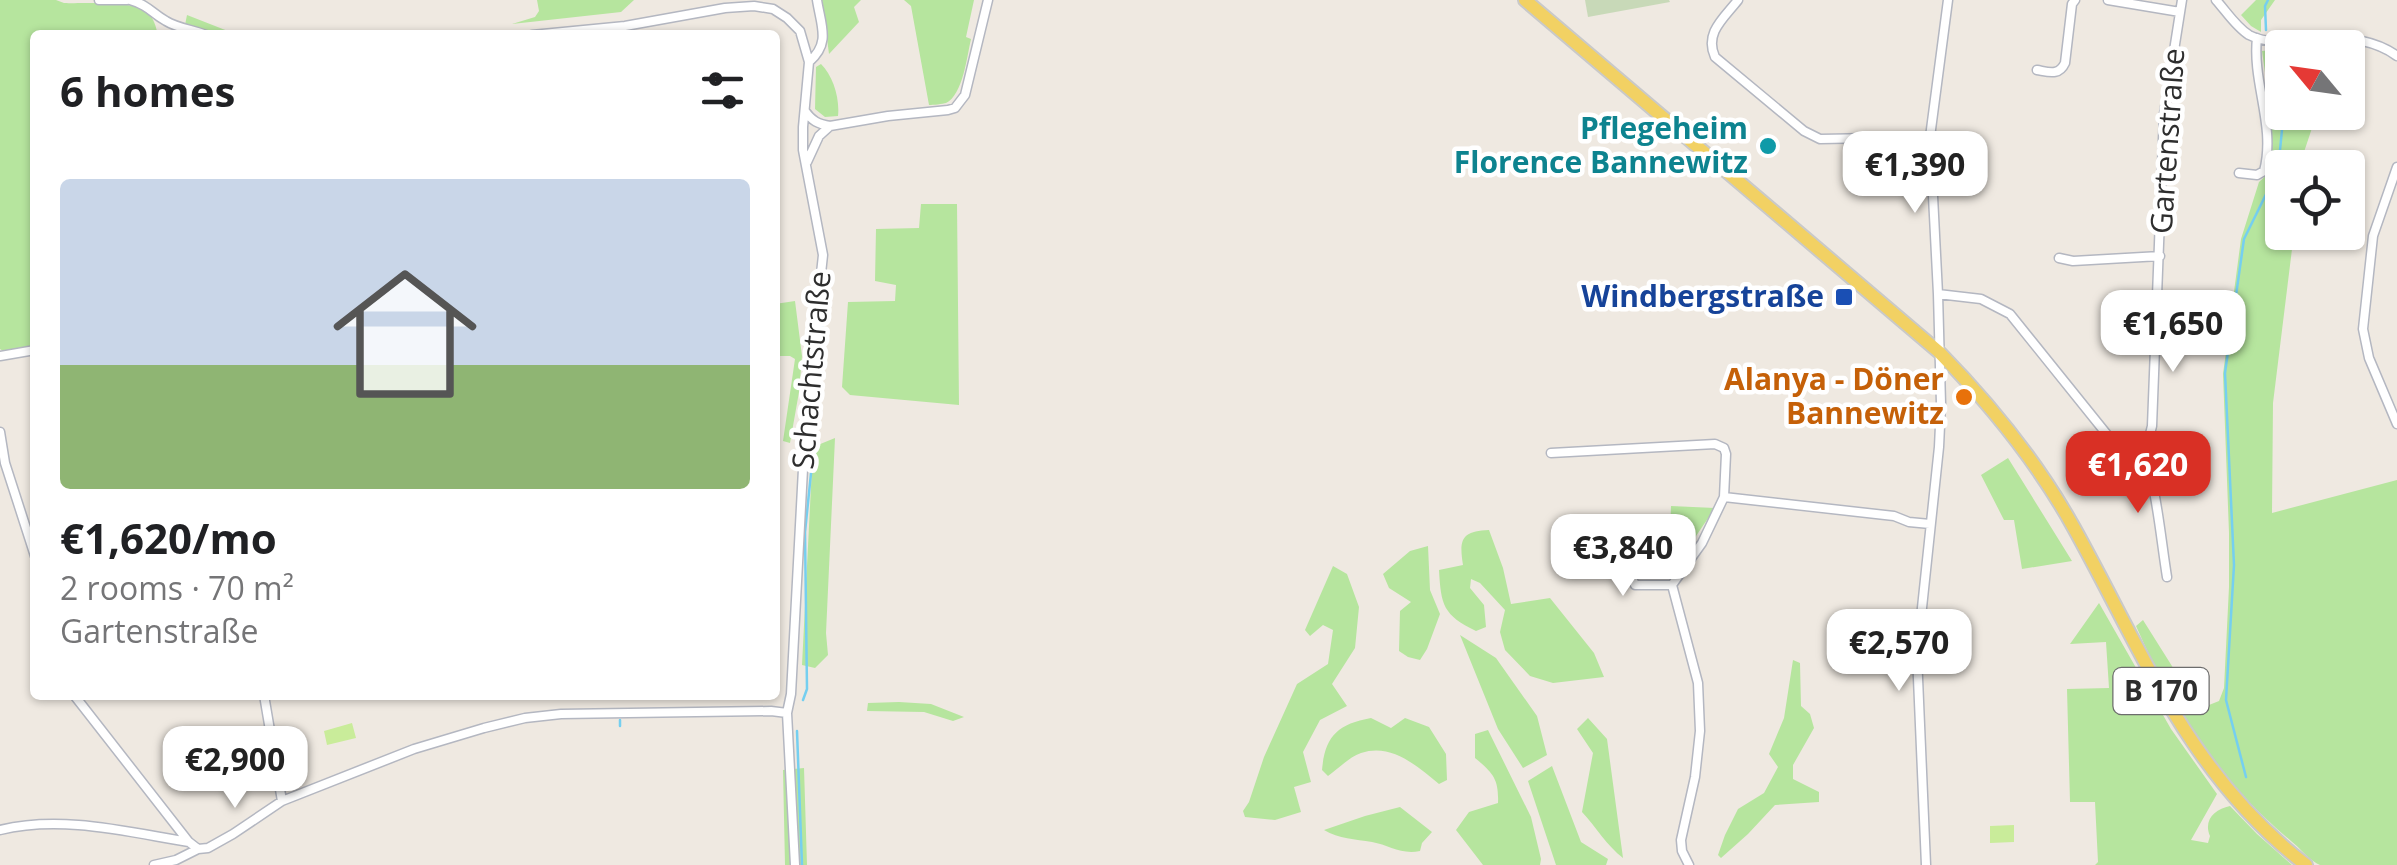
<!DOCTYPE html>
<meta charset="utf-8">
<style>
:root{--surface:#fff;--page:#f6f6f6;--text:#202124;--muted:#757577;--line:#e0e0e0;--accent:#d93025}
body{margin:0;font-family:"Open Sans",sans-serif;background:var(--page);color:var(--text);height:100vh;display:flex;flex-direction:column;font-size:38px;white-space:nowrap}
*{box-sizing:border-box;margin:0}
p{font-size:32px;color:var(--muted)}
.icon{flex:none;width:55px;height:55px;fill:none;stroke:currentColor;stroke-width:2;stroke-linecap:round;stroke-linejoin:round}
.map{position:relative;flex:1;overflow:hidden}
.details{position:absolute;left:30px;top:30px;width:750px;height:670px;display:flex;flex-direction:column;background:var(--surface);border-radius:10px;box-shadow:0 2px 8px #0004}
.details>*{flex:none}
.needle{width:65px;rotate:299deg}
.controls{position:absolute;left:2265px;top:30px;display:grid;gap:20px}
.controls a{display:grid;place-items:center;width:100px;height:100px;border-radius:10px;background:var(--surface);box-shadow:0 2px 8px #0004;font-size:50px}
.price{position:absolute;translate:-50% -85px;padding:0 22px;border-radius:20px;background:#fff;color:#222;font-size:32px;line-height:65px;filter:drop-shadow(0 2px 5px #0008)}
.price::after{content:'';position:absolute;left:50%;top:60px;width:30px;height:22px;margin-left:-15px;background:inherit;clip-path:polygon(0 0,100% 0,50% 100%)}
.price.on{background:var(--accent);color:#fff}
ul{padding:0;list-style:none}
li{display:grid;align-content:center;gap:20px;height:530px;padding:0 30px}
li+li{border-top:2px solid var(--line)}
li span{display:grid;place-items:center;height:310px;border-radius:10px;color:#555}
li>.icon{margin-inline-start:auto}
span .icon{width:180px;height:180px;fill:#fffc;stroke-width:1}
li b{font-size:42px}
h2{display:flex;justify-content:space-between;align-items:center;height:120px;padding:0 30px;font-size:42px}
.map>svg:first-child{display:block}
.green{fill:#b6e59e}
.cemetery{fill:#c8d9b8}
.pitch{fill:#c9ec9a}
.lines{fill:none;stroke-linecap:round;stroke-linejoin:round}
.stream{stroke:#75cff0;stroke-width:2.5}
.street-casing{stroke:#b4b7c1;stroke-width:11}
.primary-casing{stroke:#c9c9c9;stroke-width:16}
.street{stroke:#fff;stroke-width:8}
.primary{stroke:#f2d163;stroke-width:12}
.culture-dot{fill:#0f9aa8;stroke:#fff;stroke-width:4}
.transit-dot{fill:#1a4fb4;stroke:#fff;stroke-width:4}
.food-dot{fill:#e8710a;stroke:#fff;stroke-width:4}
.labels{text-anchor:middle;stroke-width:9;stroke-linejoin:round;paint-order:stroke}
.shield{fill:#fff;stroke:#6d6d6d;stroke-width:2.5}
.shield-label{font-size:28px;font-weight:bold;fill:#2e2e2e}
.culture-label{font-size:30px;font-weight:bold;fill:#0d838f;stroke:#fff;text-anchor:end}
.street-label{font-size:30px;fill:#2e2e2e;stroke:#fff}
.transit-label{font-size:30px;font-weight:bold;fill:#164399;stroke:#fff;text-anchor:end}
.food-label{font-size:30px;font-weight:bold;fill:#c56008;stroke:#fff;text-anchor:end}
</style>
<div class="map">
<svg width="2397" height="865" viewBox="0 0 2397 865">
<rect width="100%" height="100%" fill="#efe9e1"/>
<path class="green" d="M0 0H56L64 3C84 4 132 0 147 12 154 18 156 27 158 35H35V346L3 351 0 349Z
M537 0H634L621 12 512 24 535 17 539 11Z
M822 0H861L854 7 859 22 829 54Z
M904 0H974L966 37 971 39C967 56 963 95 946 103 943 104 933 105 929 105L911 6Z
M2256 0H2275L2261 20V32L2251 26 2241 15Z
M187 15 238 35H183Z
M2282 49V112L2317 113 2299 167 2282 168V232L2293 233V241L2273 403 2272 513 2397 480V865C2383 865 2330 865 2320 865 2311 862 2299 847 2291 841 2219 781 2173 710 2136 626L2143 620 2199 709 2219 701 2224 688 2229 587V533L2223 374 2241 239 2259 182 2271 171V115L2262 51Z
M821 64C833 76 840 98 838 116L825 117 815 109 816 67Z
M921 204H957L959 405 850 395 842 387 848 302 895 301 896 285 875 281 876 229 919 228Z
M795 301 802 356 799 392 790 443 783 441 795 359 790 356H777L775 365V304Z
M835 438 826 633 828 655 815 668 802 665 813 447Z
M2008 458 2072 561 2022 569 2014 520H2004L1981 475Z
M1671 506 1715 508 1677 564H1669Z
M1489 530 1503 568 1511 604 1550 598 1594 653 1604 677 1553 683 1530 676 1505 650 1500 632 1505 610 1480 583 1471 579 1470 588 1484 605 1486 627 1476 631C1443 615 1441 605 1439 570L1463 565C1459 540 1461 531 1489 530Z
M1428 546 1430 590 1440 614 1427 649 1420 660 1408 657 1399 651 1400 611 1411 602 1389 588 1383 574 1410 551Z
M1333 566 1347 574 1359 607 1355 648 1332 684 1347 706 1320 720 1303 752 1311 782 1294 787 1301 812 1275 820 1245 817 1243 811 1249 802 1264 757 1297 684 1328 664 1333 630 1323 625 1310 636 1305 630Z
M2099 603 2171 729 2217 794 2191 840 2208 843 2210 836C2203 820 2215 809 2230 806L2257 834 2292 865H2095L2098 862 2095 802H2070L2067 689 2109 688 2106 642 2070 644Z
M1460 635 1496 658 1537 716 1547 755 1523 768 1498 729Z
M1793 660 1800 663 1801 706 1810 714 1814 728 1793 765V779L1819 792V802L1775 805 1748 834 1721 858 1718 855 1725 835 1738 809 1764 793 1778 767 1769 754 1784 718Z
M899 702 931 704 964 717 953 721 924 712 867 711 868 703Z
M1371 718 1391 728 1405 718 1429 727 1446 754 1447 780 1439 784C1416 765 1391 743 1361 753 1349 757 1338 769 1328 776L1322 770C1325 737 1337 724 1371 718Z
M1588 718 1607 739 1623 858C1607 846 1596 827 1582 812L1593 753 1577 729Z
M1488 730 1531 817 1541 859 1540 865H1483L1456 830 1469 812 1498 803C1499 779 1493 773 1475 758V734Z
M1552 766 1581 842 1608 859 1606 865H1556L1528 781Z
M804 768 807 865H785L783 770Z
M1400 807 1432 832 1422 843 1420 851C1401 855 1389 845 1372 842 1355 839 1339 839 1324 830L1365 816Z"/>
<path class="cemetery" d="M1585 0H1669L1670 2 1588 17Z"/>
<path class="pitch" d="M352 723 356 738 327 745 324 731Z
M2014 825V842L1990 843V826Z"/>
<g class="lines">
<path class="stream" d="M2266 30 2265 6 2268 0
M803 700 807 689 805 532 818 405 823 311
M620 720V726
M797 731 802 865
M2246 777 2226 700 2234 565 2225 373 2244 239 2278 170 2282 130 2267 49"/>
<defs>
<path id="street" d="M99 0H127
M130 0C150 6 150 12 166 21 177 28 194 30 206 35
M1738 0C1724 18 1704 33 1715 57L1804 131 1820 139 1930 137
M2108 0 2180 12
M2216 0C2226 11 2236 27 2249 35 2270 46 2298 40 2320 38 2346 36 2377 41 2397 56
M532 35 625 26 725 8 754 6 773 9 787 18 800 31 809 62 803 127V150L823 255 815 329 813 401 803 469 791 694 787 713 795 865
M809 62C831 43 821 26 817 0
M2037 70C2049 72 2059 76 2065 63L2072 4 2075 0
M805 111C812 121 818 124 830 126
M807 162 819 136 830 126 888 116 948 110 955 108 965 95 988 0
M2397 167 2373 236 2363 329 2369 358 2397 424
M2239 173 2257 175 2264 171C2276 126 2252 83 2257 38
M2059 258 2073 261 2160 256
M1938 294 1981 299 2010 314 2109 437C2119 446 2128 446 2141 446L2150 434 2152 426 2164 114 2182 0
M0 356 35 350
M0 432 5 463 35 556
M2141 446C2157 486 2160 534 2167 577
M1551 453 1715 444 1724 448 1726 454 1724 497
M1602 547 1628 568 1635 585H1672
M74 695 188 841
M264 695 282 801
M0 830C62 815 127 832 189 842L198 849
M154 865 176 860 198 849 208 848 233 834 282 801 414 749 484 728 525 718 561 714 771 711 787 713
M1689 865 1682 851 1681 840 1695 777 1700 731 1698 683 1672 585 1702 543 1724 497 1894 516 1909 522 1930 524
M1926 865 1917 655 1939 447 1941 404 1938 294 1930 137 1948 0"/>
<path id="primary" d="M1525 0 1939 352C1991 405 2038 463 2074 528 2143 652 2188 774 2306 865"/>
</defs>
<use href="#street" class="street-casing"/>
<use href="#primary" class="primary-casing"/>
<use href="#street" class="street"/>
<use href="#primary" class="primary"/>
</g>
<circle class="culture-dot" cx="1768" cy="146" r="10"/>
<rect class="transit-dot" x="1834" y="287" width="20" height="20" rx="5"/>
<circle class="food-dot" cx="1964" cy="397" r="10"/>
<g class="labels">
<rect class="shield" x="2113.5" y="668" width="95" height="46" rx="8"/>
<g class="shield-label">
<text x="2161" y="701">B 170</text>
</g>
<g class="culture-label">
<text x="1748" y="139">Pflegeheim<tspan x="1748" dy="34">Florence Bannewitz</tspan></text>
</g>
<g class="street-label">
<text transform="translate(2168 141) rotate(-86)" y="10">Gartenstraße</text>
<text transform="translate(812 370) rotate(-85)" y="10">Schachtstraße</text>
</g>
<g class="transit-label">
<text x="1824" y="307">Windbergstraße</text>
</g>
<g class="food-label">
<text x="1944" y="390">Alanya - Döner<tspan x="1944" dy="34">Bannewitz</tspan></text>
</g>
</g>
</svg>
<div class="controls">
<a><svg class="needle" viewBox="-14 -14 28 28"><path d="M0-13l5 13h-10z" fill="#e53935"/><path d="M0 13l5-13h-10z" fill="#757577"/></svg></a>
<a><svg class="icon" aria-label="locate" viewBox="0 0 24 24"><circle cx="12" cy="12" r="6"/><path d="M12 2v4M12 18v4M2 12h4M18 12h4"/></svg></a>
</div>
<b class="price" style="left:1915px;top:216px">€1,390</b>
<b class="price" style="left:2173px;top:375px">€1,650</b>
<b class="price on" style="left:2138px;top:516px">€1,620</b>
<b class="price" style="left:1623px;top:599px">€3,840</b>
<b class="price" style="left:1899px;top:694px">€2,570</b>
<b class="price" style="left:235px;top:811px">€2,900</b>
<section class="details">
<h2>6 homes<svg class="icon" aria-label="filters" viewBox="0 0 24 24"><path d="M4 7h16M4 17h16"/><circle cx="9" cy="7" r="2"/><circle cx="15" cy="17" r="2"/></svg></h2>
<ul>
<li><span style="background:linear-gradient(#c9d6e8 60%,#8fb573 0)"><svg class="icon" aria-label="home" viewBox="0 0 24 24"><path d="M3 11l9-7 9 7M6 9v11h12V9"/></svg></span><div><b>€1,620/mo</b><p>2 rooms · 70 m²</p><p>Gartenstraße</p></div></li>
</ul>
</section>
</div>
